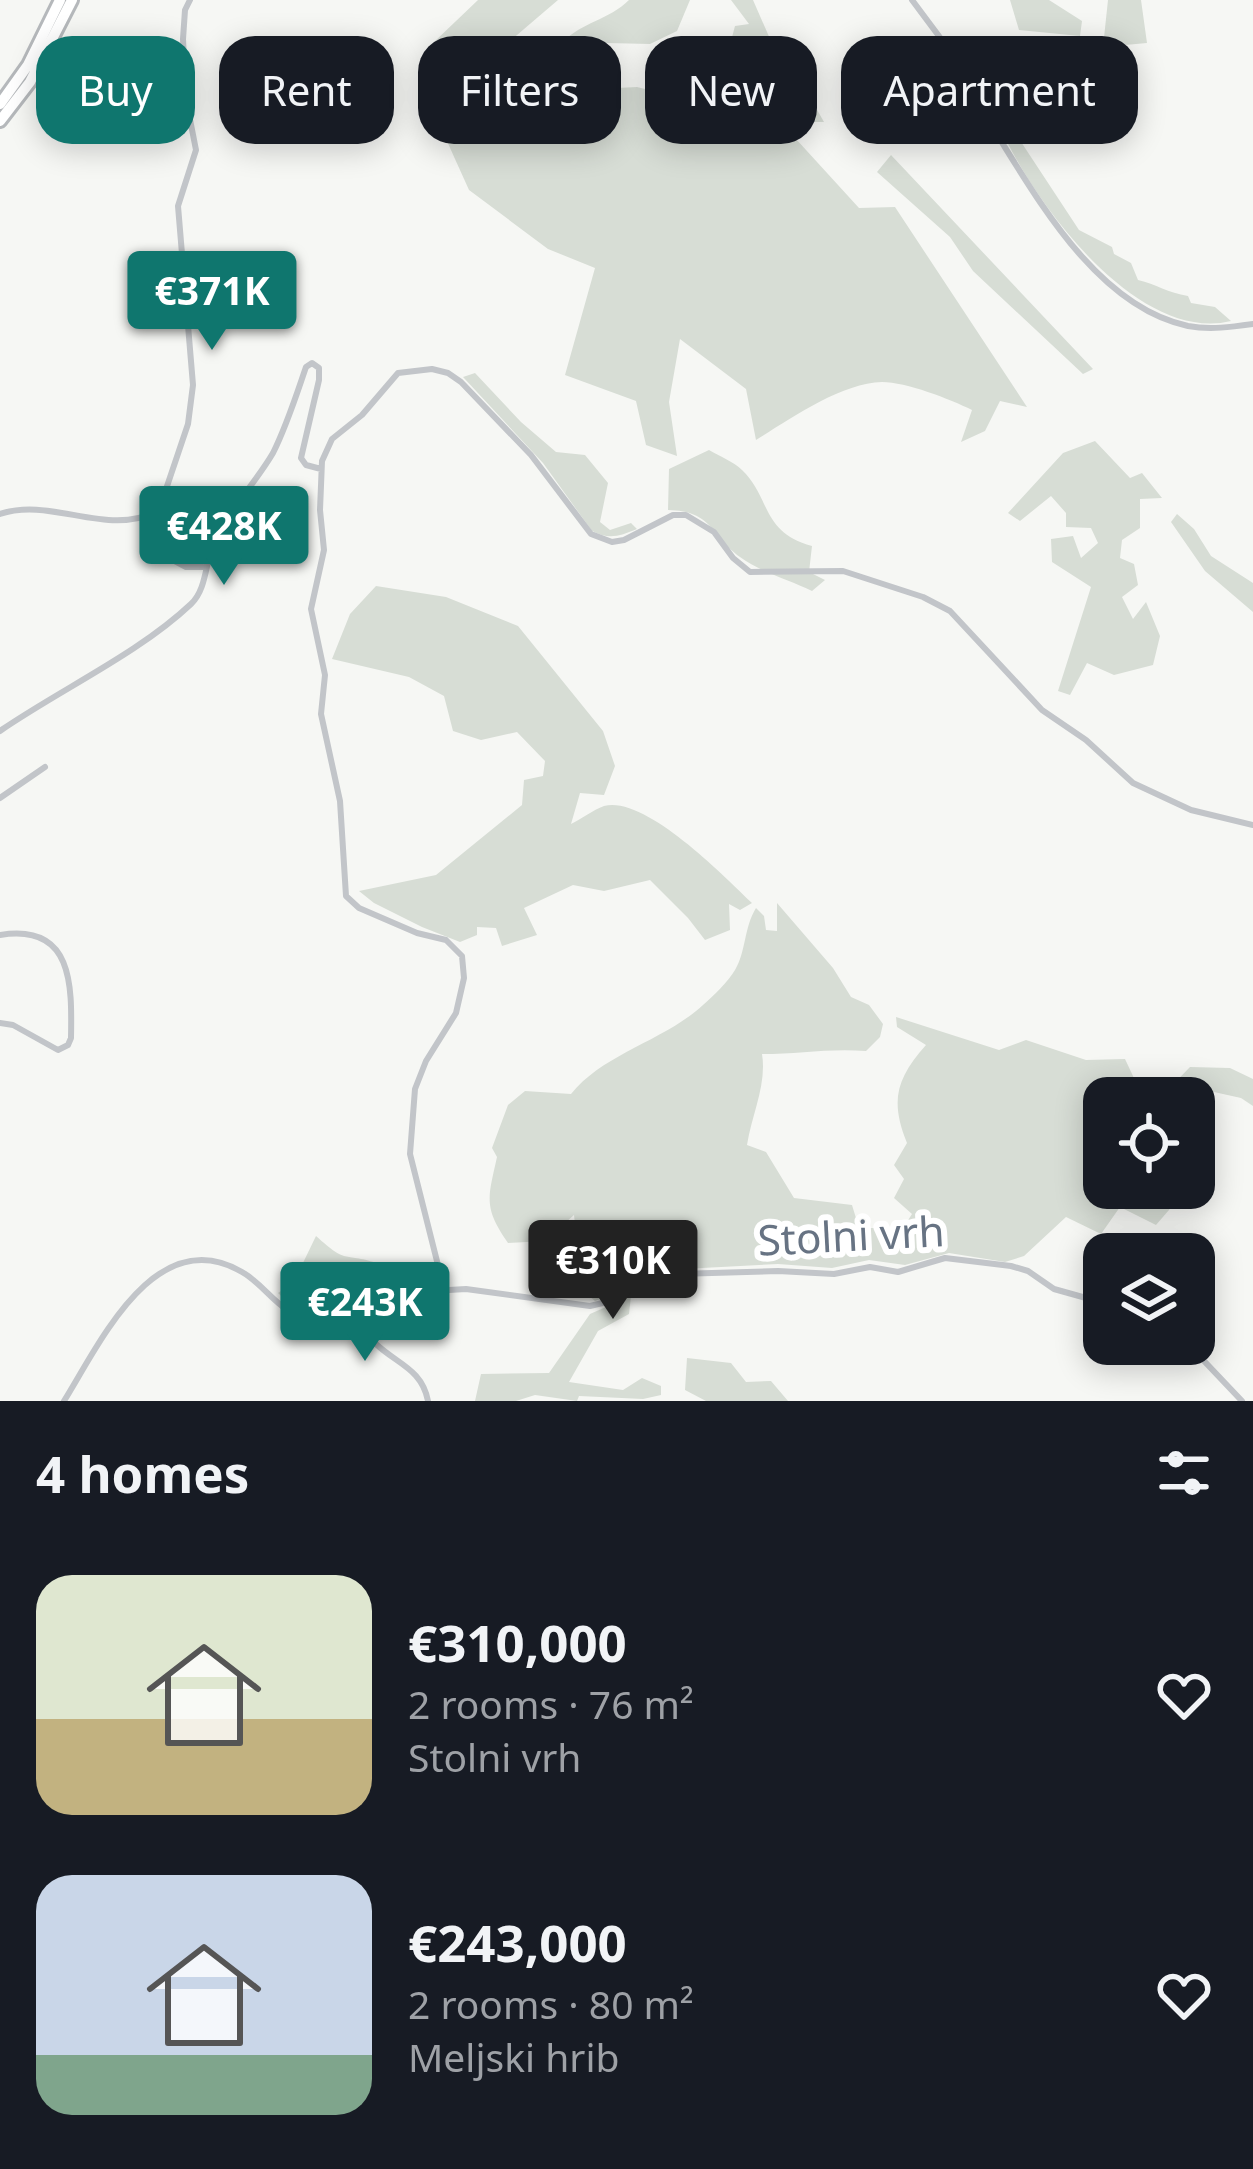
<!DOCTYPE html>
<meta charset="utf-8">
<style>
:root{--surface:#171b24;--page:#242831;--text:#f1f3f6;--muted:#9ea1a6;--accent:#0f766e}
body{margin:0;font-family:"Noto Sans",sans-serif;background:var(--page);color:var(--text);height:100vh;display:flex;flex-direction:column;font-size:45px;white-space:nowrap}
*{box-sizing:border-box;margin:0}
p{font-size:39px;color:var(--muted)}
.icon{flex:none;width:66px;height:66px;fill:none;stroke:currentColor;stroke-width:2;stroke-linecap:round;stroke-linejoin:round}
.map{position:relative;height:1401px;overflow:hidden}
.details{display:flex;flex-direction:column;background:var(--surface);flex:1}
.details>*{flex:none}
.hud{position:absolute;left:36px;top:36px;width:1182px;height:108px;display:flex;gap:24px}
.controls{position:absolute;left:1083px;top:1077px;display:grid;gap:24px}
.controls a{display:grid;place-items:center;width:132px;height:132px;border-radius:24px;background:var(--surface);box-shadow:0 6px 30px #0003;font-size:60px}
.price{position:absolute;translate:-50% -102px;padding:0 27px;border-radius:12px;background:var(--accent);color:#fff;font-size:39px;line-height:78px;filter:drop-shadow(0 3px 6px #0008)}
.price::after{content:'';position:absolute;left:50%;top:72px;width:36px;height:27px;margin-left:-18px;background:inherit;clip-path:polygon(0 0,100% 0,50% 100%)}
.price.on{background:#222;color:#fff}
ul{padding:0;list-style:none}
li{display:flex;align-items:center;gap:36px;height:300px;padding:0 36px}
li span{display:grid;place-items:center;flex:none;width:336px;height:240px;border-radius:36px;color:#555}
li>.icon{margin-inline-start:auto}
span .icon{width:144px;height:144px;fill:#fffc;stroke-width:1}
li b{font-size:51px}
h2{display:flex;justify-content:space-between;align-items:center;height:144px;padding:0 36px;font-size:51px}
.pill{padding:0 42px;border-radius:36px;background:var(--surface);box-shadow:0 6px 30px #0003;font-size:42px;line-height:108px}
.pill.on{background:var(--accent);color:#fff}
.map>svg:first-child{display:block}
.green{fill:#d7ddd5}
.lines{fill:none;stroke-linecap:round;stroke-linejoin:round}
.highway-casing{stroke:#b5b8bb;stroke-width:16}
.street{stroke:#c2c5c9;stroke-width:6}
.highway{stroke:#fff;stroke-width:10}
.labels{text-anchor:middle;stroke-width:12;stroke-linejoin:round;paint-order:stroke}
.street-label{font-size:42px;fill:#677383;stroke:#fff}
</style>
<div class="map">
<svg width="1253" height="1401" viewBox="0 0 1253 1401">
<rect width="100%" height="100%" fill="#f6f7f4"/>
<path class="green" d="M478 0H558L510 41 515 93 637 87 709 105 734 71 859 208 895 207 1027 407 1000 401 985 431 961 442 972 410C950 399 906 382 882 382 841 383 790 419 756 440L746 389 680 339 669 402 677 456 646 445 636 401 565 375 595 268 548 249 469 190 446 139 427 95 433 43Z
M629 0H690L677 31 650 44 563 42C582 22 609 20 629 0Z
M731 0H753L781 64 795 71 824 122H805C788 94 768 75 754 46L731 41 735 26 749 24Z
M1010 0H1049L1082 21 1080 36 1019 30Z
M1108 0H1141L1147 43 1103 47Z
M1008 122 1079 230 1112 247 1114 254 1131 263 1138 280C1156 284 1168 293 1188 296L1191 303 1215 307 1231 321C1137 344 1033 202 1000 127Z
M891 155 1093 369 1083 374 973 271 950 237 877 172Z
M475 373 521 422 556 452 585 455 608 483 600 522 610 530 631 523 637 529C620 536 609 540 592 531L543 463 463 377Z
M1095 441 1130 478 1142 473 1162 498 1140 499V528L1122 540 1120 558 1134 564 1138 585 1122 597 1133 619 1146 602 1160 636 1153 665 1114 675 1087 663 1070 695 1058 691 1091 587 1052 562 1051 539 1073 536 1081 558 1098 543 1091 528 1066 527V513L1051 496 1020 521 1008 513 1063 453Z
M709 450C719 456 734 462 742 470 771 498 761 532 812 546L809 572 825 580 812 591C790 580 760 572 740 557 710 535 713 511 668 510L669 469Z
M1177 514 1194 529 1211 556 1253 583V612L1205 571 1171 522Z
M376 586 446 597 518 626 603 731 615 766 604 795 580 793 571 824C581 819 593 810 604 806 645 795 725 877 752 903L740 910 729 904 730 930 705 940 688 918 650 880 604 891 573 885 524 908 537 935 502 946 496 928 477 927V935L460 942 422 927 374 903 359 891 436 875 522 805 524 780 543 776 545 761 517 732 481 740 453 731 444 696 409 677 332 659 350 614Z
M777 903 833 968 851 997 869 1005 883 1024 880 1037 866 1051C830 1048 798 1054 762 1054 767 1084 752 1114 747 1145L766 1152 794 1198 852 1205 859 1228H903L912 1214 894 1198 904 1179 894 1165 907 1143C890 1101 896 1079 926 1045L897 1027 896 1017 999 1050 1026 1040 1086 1060 1125 1059 1140 1091 1160 1098 1190 1067 1230 1068 1253 1079V1106L1241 1098 1196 1088 1189 1098H1104V1188H1188L1156 1225 1120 1207 1101 1234 1066 1217 1024 1256 1005 1262 949 1253 905 1265 869 1260 832 1268 778 1264 626 1272 632 1287 595 1301 589 1296C590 1278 583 1262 586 1244L577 1243 574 1215 545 1241 508 1243C483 1207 488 1198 497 1157L492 1148 508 1105 525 1091 571 1094C604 1053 664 1041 703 1005 713 996 728 982 735 970 746 952 744 927 756 908L764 916 766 930 777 931Z
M316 1236C348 1265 342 1252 377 1263 401 1271 406 1277 434 1281L445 1297 410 1303 420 1315 413 1323 343 1303 298 1312 278 1293 284 1289 300 1300 346 1288 341 1274 301 1267Z
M631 1296 629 1314 598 1331 569 1382 623 1390 642 1378 661 1386V1395L643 1399 579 1396 577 1401 535 1395 516 1401H475L481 1374 549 1373 590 1314Z
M687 1358 731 1363 746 1382 771 1381 788 1401H706L685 1390Z"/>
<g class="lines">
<defs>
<path id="highway" d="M0 104 28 65 60 0
M0 121 30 82 72 0"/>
</defs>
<use href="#highway" class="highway-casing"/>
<path class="street" d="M912 0 962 67 997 98 996 129 1001 141C1044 210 1102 308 1188 326 1210 330 1232 327 1253 324
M159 510 171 559 186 567H203
M0 514C52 496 108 539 159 510L188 424 193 385 178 206 196 150 186 99 183 39 185 10 190 0
M0 731C61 689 138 654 191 604 208 588 205 558 216 537 232 507 256 482 273 453 287 425 296 396 306 367L312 363 319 368V380L301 458 306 465 321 469
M0 798 45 767
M0 935C73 923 72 985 71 1038L68 1045 58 1050 13 1025 0 1023
M444 1289 410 1154 415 1089 426 1061 456 1013 464 978 462 956 446 940 417 933 359 908 346 896 340 801 321 714 325 675 311 609 324 550 320 510 322 461 332 439 362 415 398 373 432 369 448 373 461 382 531 455 591 534 612 542 624 540 673 515H686L714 532 733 558 750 572 843 571 923 597 950 611 1042 710 1086 740 1133 783 1191 810 1253 825
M340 1309C352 1321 364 1333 376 1344 397 1364 422 1369 428 1401
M1188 1344 1242 1401
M64 1401C99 1345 155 1221 242 1272 267 1286 280 1316 311 1318L397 1293 466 1289 590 1306 611 1301 653 1279 677 1274 778 1271 834 1274 870 1267 898 1272 945 1258 1011 1266 1028 1271 1054 1289 1104 1303"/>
<use href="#highway" class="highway"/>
</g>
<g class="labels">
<g class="street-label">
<text transform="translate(851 1236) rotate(-3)" y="15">Stolni vrh</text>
</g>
</g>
</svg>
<div class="controls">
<a><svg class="icon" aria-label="locate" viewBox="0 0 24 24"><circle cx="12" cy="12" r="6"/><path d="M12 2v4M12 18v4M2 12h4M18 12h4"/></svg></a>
<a><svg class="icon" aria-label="layers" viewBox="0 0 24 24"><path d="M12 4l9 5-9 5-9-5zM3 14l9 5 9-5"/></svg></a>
</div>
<b class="price" style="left:212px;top:353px">€371K</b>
<b class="price" style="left:224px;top:588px">€428K</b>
<b class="price on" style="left:613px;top:1322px">€310K</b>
<b class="price" style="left:365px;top:1364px">€243K</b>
<div class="hud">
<a class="pill on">Buy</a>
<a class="pill">Rent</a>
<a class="pill">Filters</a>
<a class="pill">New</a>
<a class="pill">Apartment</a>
</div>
</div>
<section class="details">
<h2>4 homes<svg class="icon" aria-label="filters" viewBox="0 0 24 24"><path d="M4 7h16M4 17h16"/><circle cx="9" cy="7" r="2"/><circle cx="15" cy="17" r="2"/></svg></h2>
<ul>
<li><span style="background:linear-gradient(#dfe7d0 60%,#c2b280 0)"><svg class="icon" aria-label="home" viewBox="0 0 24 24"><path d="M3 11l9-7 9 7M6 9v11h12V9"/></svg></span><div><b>€310,000</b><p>2 rooms · 76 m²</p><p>Stolni vrh</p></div><svg class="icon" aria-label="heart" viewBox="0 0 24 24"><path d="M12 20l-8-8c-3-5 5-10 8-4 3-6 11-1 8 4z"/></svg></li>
<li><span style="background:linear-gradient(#c9d6e8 75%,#7fa58c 0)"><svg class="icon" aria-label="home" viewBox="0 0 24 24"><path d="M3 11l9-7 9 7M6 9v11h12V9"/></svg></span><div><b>€243,000</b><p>2 rooms · 80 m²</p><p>Meljski hrib</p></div><svg class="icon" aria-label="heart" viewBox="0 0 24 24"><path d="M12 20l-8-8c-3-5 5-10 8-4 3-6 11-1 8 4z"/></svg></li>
</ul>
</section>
